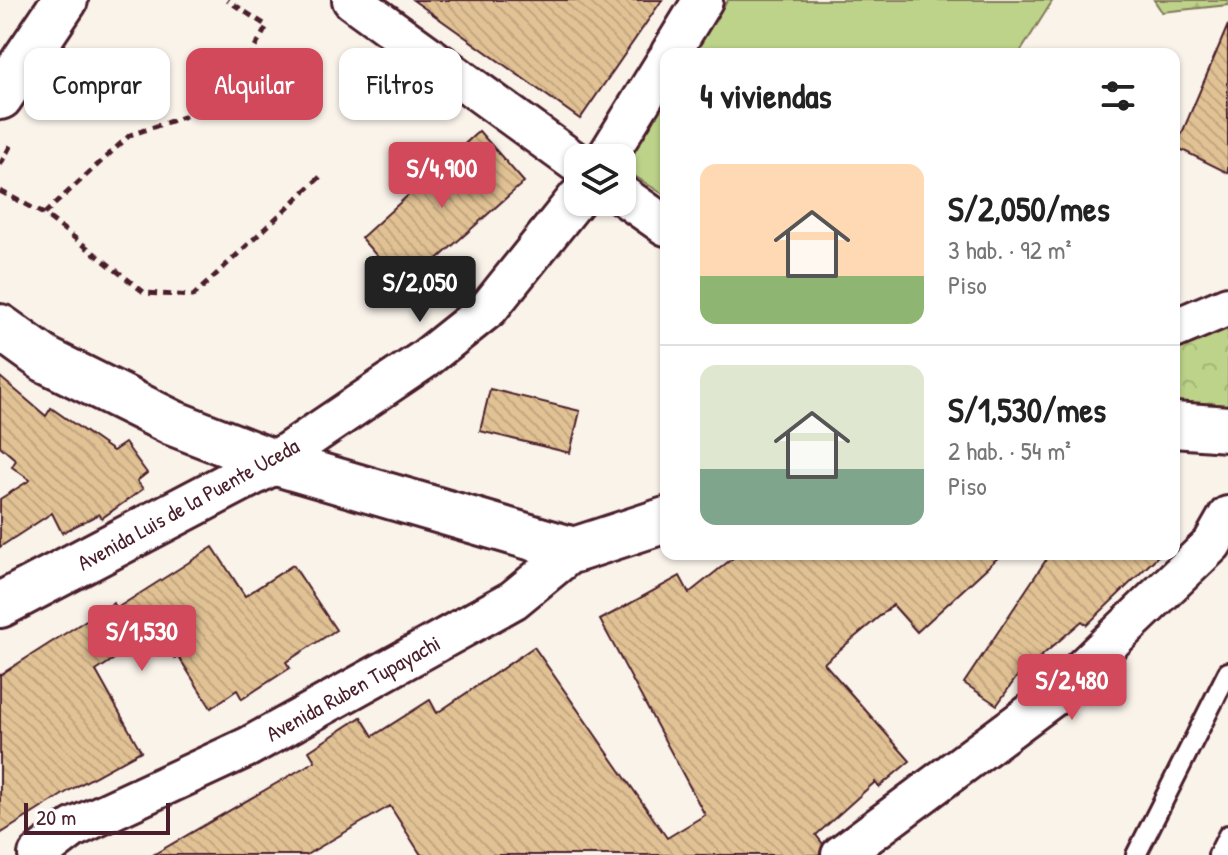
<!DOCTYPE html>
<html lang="es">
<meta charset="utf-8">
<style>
:root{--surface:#fff;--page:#f6f6f6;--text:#222;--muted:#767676;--line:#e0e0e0;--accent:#d1495b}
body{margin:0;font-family:"Patrick Hand",sans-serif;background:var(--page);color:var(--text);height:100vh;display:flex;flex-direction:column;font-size:30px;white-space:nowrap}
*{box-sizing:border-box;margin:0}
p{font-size:26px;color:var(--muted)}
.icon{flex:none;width:44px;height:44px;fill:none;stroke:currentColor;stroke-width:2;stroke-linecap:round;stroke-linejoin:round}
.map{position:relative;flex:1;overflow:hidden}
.side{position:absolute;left:660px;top:48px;width:520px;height:512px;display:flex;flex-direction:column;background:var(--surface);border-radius:16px;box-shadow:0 2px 6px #0004}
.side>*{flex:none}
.top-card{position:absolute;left:24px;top:48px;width:516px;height:72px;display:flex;gap:16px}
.buttons{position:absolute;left:564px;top:144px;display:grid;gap:16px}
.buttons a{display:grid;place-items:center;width:72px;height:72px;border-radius:16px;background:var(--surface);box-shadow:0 2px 6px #0004;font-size:40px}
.scale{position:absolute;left:24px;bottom:20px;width:146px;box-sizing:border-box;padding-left:8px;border:4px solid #4a1f2b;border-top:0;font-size:22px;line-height:28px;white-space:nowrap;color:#4a1f2b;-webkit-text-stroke:6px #fff;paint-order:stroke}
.price{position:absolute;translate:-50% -68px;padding:0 18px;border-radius:8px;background:var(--accent);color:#fff;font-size:26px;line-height:52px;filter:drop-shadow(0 2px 4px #0008)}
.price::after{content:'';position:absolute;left:50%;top:48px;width:24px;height:18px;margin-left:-12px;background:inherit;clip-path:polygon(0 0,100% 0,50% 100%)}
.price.on{background:#222;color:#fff}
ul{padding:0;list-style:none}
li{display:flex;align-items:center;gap:24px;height:200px;padding:0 40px}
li+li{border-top:2px solid var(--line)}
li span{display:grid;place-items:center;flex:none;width:224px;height:160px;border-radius:16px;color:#555}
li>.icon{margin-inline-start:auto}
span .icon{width:96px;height:96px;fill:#fffc;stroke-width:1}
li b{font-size:34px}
h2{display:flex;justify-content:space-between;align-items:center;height:96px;padding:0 40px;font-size:34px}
.pill{padding:0 28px;border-radius:16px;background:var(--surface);box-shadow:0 2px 6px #0004;font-size:28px;line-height:72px}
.pill.on{background:var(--accent);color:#fff}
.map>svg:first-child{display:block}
.forest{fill:url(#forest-firs);stroke:#83795a;stroke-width:2}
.park{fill:url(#park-crowns);stroke:#83795a;stroke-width:2}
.pitch{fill:#bcd389;stroke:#83795a;stroke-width:2}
.building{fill:url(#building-back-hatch);stroke:#4a1f2b;stroke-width:2}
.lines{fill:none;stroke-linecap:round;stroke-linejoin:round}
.lane-casing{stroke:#4a1f2b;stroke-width:24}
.street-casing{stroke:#4a1f2b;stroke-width:44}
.secondary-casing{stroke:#4a1f2b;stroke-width:50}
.primary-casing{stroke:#4a1f2b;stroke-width:50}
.path{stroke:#4a1f2b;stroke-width:5;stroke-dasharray:8 6;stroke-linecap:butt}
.lane{stroke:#fff;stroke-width:18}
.street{stroke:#fff;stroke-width:38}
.secondary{stroke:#fff;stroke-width:44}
.primary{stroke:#fff;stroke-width:44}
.labels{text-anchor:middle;stroke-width:6;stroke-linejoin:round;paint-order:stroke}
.street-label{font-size:22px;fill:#4a1f2b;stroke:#fff}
</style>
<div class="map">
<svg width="1228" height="855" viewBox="0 0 1228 855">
<defs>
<pattern id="forest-firs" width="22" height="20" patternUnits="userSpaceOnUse" patternTransform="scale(2)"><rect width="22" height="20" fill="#bcd389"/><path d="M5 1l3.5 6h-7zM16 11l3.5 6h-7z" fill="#a3b576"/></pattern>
<pattern id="park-crowns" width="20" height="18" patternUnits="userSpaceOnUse" patternTransform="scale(2)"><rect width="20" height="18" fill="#bcd389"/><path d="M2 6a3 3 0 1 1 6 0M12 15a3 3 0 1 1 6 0" fill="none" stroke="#a3b576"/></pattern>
<pattern id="building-back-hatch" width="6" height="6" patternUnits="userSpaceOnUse" patternTransform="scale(2)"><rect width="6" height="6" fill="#e1c294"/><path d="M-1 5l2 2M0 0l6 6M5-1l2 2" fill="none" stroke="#c3a680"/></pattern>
</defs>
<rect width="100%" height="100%" fill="#f9f3ea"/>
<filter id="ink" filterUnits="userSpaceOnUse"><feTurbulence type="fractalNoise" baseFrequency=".0125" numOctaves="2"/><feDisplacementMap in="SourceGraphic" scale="16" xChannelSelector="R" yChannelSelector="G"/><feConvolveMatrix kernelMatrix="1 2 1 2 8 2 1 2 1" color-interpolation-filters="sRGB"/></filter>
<g filter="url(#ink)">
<path class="forest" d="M1154 0H1228V5L1162 12Z"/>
<path class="park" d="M1228 312V424L1174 421V334Z"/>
<path class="pitch" d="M728 0H1053L1019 54H691Z
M666 91V196L622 168Z"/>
<path class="building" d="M413 0H662L580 119Z
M1228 25V173L1176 147Z
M479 131 524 182 405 288 361 238Z
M0 377 46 416 51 408 113 451 125 443 147 473 137 481 143 489 102 518 99 514 62 533 52 513 0 547V499L30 480 12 467 16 460 0 446Z
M490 389 580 411 570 453 480 431Z
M213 547 245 596 293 565 336 630 286 662 290 668 242 699 237 690 211 708 178 656 175 658 156 631 96 671 141 751 70 790 0 834V675L113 603 117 608Z
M738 554H1002L917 632 893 605 824 663 910 761 879 787 875 782 816 835 823 844 819 855H421L390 806 306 855H153L315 761 309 751 361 717 373 736 430 700 437 713 534 647 667 838 705 815 600 620 680 576 689 593Z
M1050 554H1160L1087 625 1082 621 1016 678 997 705 964 683Z"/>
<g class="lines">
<defs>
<path id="lane" d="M1136 855 1228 672
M1218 855 1228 835"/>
<path id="street" d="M352 0 578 164
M670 54 703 0
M606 158 666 61
M622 195 666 226
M1174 329 1228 306
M273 462 425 359 489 308 578 197
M38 855 73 828 248 747 513 600 574 550
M841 855 1054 696 1212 544 1228 516"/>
<path id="secondary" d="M1174 425 1228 429
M273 462 574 550 666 520"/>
<path id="primary" d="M0 97 65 0
M0 327 46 360 173 423 273 462
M0 605 273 462"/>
</defs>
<use href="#lane" class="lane-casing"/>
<use href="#street" class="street-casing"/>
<use href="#secondary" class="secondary-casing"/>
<use href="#primary" class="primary-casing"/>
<path class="path" d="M0 165 13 141
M0 191 44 214 145 293 193 296 320 177
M44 214 130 135 224 103 267 26 227 0"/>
<use href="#lane" class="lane"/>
<use href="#street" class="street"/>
<use href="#secondary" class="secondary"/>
<use href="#primary" class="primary"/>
</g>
</g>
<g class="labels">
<g class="street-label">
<text transform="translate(188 504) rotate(-29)" y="8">Avenida Luis de la Puente Uceda</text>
<text transform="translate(353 688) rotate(-29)" y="8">Avenida Ruben Tupayachi</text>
</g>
</g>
</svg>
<div class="buttons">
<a><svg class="icon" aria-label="layers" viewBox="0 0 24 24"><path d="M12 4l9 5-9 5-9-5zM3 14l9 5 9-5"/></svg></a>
</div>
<div class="scale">20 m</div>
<b class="price" style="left:442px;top:210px">S/4,900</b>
<b class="price on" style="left:420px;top:324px">S/2,050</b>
<b class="price" style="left:142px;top:673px">S/1,530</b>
<b class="price" style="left:1072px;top:722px">S/2,480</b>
<div class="top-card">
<a class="pill">Comprar</a>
<a class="pill on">Alquilar</a>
<a class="pill">Filtros</a>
</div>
<section class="side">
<h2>4 viviendas<svg class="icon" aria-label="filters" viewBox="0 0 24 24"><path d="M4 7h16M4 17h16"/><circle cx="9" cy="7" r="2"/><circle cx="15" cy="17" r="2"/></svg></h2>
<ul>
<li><span style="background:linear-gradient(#ffd9b3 70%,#8fb573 0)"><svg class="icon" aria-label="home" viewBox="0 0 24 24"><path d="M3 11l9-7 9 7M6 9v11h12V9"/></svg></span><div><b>S/2,050/mes</b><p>3 hab. · 92 m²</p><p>Piso</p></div></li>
<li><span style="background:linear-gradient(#dfe7d0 65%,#7fa58c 0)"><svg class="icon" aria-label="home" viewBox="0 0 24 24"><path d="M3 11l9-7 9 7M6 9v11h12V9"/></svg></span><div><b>S/1,530/mes</b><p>2 hab. · 54 m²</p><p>Piso</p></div></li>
</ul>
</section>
</div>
